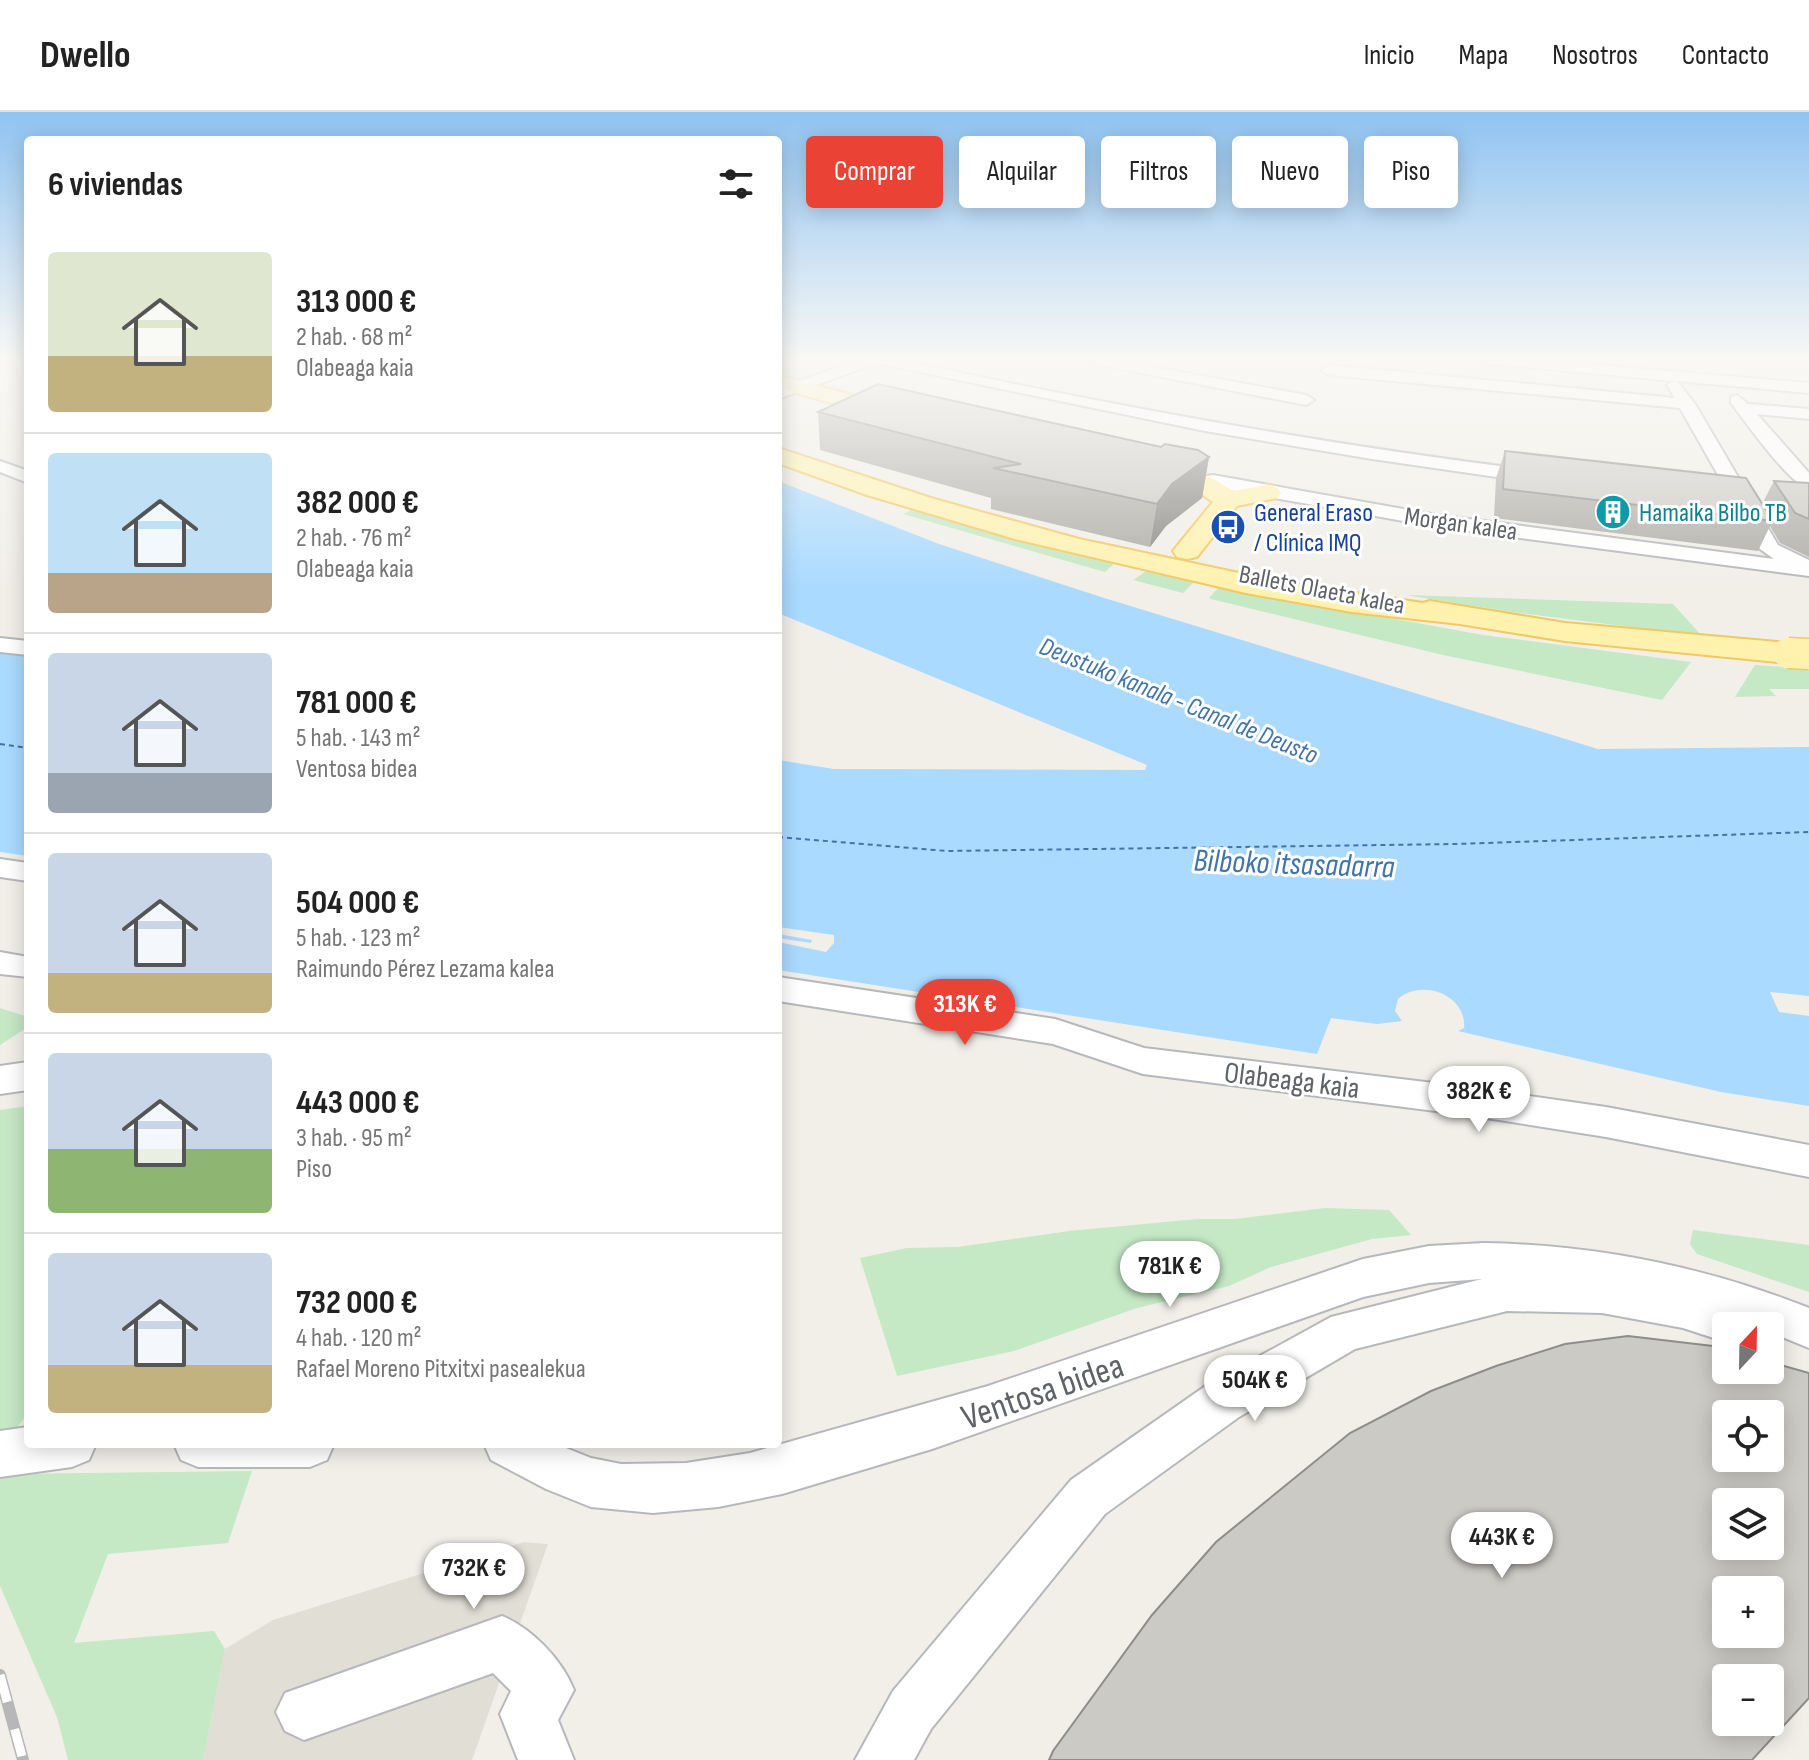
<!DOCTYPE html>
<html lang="es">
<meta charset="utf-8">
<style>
:root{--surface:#fff;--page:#f2f2f2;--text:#222;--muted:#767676;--line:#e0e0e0;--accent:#ea4335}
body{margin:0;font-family:"Sofia Sans Condensed",sans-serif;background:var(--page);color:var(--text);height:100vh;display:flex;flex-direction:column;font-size:30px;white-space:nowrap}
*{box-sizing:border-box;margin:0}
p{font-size:26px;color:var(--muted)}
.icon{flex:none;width:44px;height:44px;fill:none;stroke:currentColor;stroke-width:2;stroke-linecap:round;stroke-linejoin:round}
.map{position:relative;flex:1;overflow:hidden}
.drawer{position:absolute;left:24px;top:24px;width:758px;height:1312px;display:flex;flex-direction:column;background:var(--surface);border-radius:8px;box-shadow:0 4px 20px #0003}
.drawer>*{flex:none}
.top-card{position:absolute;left:806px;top:24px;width:760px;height:72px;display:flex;gap:16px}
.needle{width:52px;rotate:22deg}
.controls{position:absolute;left:1712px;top:1200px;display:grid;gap:16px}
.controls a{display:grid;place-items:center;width:72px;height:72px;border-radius:8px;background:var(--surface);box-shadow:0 4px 20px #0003;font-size:40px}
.price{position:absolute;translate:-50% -68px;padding:0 18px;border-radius:28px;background:#fff;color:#222;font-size:26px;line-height:52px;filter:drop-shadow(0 2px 4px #0008)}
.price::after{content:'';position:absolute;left:50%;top:48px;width:24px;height:18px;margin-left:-12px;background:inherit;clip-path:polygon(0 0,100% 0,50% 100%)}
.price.current{background:var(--accent);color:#fff}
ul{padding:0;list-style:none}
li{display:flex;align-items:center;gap:24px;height:200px;padding:0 24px}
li+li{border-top:2px solid var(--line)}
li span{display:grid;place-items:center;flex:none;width:224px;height:160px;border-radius:8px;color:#555}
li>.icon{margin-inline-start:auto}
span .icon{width:96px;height:96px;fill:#fffc;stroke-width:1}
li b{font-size:34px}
h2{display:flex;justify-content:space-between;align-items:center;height:96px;padding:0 24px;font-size:34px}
.chip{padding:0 28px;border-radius:8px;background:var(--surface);box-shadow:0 4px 20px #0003;font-size:28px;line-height:72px}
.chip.current{background:var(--accent);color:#fff}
header{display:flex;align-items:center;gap:48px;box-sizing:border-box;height:112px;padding:0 40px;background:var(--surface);border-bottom:2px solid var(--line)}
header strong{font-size:38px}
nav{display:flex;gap:44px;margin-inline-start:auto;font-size:28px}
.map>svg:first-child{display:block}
.education{fill:#e1ded6}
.green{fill:#c5e8c5}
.water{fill:#aadaff}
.pier{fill:#f1efe8}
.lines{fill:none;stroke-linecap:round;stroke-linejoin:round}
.ferry{stroke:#4174aa;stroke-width:2;stroke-dasharray:5 4;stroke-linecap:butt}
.street-casing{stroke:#b5b8bc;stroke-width:4}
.primary-casing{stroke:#f2c960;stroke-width:4}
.street{fill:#fff;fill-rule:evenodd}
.primary{fill:#fff2af;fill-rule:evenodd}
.rail-casing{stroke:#b6b7b8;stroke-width:12}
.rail{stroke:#fff;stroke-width:9;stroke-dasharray:28;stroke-linecap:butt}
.primary-bridge-casing{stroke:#f2c960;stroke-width:33;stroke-linecap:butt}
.primary-bridge{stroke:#fff2af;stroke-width:30}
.wall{fill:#afaea9}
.shaded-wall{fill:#8f8d8a}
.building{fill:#cccac5;stroke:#8f8d8a;stroke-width:2;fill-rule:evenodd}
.labels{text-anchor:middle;stroke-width:6;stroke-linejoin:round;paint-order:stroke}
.far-transit-label{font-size:26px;fill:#164399;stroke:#fff;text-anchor:start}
.far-culture-label{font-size:26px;fill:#0d838f;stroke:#fff;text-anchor:start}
.far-street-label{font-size:26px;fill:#5f6368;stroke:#fff}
.far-water-label{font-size:26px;font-style:italic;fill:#4174aa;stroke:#fff}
.street-label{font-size:30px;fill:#5f6368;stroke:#fff}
.water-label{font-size:32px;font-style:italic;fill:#4174aa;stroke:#fff}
.near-street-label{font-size:36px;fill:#5f6368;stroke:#fff}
</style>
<header>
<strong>Dwello</strong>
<nav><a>Inicio</a><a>Mapa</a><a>Nosotros</a><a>Contacto</a></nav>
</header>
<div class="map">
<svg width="1809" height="1648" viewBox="0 0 1809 1648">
<rect width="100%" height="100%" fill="#f1efe8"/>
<path class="education" d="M524 1430 548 1432 472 1648H203L225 1537 273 1508Z"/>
<path class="green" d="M912 398 1110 449 1115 451 1105 460 903 402Z
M1148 458 1195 469 1183 481 1133 468Z
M1219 475 1483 523 1691 550 1662 588 1443 543 1211 487 1209 486Z
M1406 483 1673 492 1702 524 1512 500Z
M1755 553 1809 557V577H1769L1776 584 1735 585Z
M0 896 28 905V915L0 933Z
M28 994V1301L8 1327H0V998Z
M1325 1096 1389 1098 1411 1123 1372 1127 1271 1155 1229 1174 1137 1196 1014 1239 897 1264 860 1146 907 1136 958 1135 1069 1119 1198 1107H1235Z
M1693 1118 1809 1133V1180L1697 1142 1690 1132Z
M252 1359 228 1431 108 1442 74 1531 214 1519 225 1537 203 1648H68L57 1605 0 1474V1362Z"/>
<path class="water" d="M778 369 939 432 1101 485 1598 637 1809 635V884L1770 880 1779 900 1809 904V994L1721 980 1458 919 1464 916C1467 883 1422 866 1398 887L1395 899 1402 909 1377 912 1331 906 1317 942 778 858V648L834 657 1145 658 1147 653 778 501Z
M0 541 28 544V744L0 740Z"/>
<path class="pier" d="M778 815 834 823V831L826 840 778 830V826L811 831 812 828 778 822Z"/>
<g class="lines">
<path class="ferry" d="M0 632 28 636
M778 725 947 739 1456 732 1809 720"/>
<defs>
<path id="street" d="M863 246H892C1106 293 1321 332 1539 359L1548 365 1539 371 1372 347 1205 319 876 251 778 287V277Z
M1077 246H1105L1306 283 1314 288 1306 293 1084 250Z
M1465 246H1517L1809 271V281L1677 269 1695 292 1778 433 1809 448V464L1437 415 1213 375 1201 376 1192 370 1194 366 1213 363 1437 403 1774 447 1760 437 1680 296 1329 263 1321 258 1329 253 1675 286 1667 273 1674 269 1472 250Z
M1737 283 1748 292 1809 297V307L1757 302 1809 361V377C1788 371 1746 310 1731 291V285Z
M0 349 28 359V371L0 360Z
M0 526 28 529V543L0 540Z
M0 747 28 751V769L0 765Z
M0 840 28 845V865L0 862Z
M778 865 1055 907 1144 936 1467 975 1606 995 1809 1033V1065L1606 1025 1467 1003 1143 962 1053 932 778 889Z
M28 950V978L0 982V954Z
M1484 1131C1597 1133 1703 1154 1809 1196V1236L1770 1220V1214H1726V1230L1683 1216 1602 1201 1507 1199 1355 1237 1239 1305 1105 1402 931 1617 914 1648H855L893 1579 1071 1368 1207 1273 1331 1205 1482 1167 1429 1171 1363 1185 932 1337 782 1382 718 1395 653 1401 591 1395 546 1377 491 1348 484 1332H556L591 1346 621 1352 686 1351 750 1341 988 1274 1363 1147 1429 1134Z
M28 1315V1332H96L89 1348 72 1355 0 1365V1319Z
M174 1332H334L327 1348 310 1355H198L181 1348Z
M502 1504C533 1517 562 1548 574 1578L558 1608 574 1648H518L500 1602 511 1579 493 1561 304 1628 285 1619 276 1600 285 1581Z"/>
<path id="primary" d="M778 263 907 298 910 303 907 308 899 310 778 276Z
M778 336 934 387 1079 427 1281 470 1423 491 1430 489 1565 511 1788 531 1799 534 1804 541 1799 548 1788 551 1565 529 1460 512 1352 500 1246 481 1015 427 867 383 778 351Z
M1145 352 1210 365 1233 379 1268 373 1277 376 1281 381 1277 386 1237 394 1197 445 1187 447 1177 445 1173 439 1213 390 1193 376 1136 364 1133 359 1136 354Z"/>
</defs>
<use href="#street" class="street-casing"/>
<use href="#primary" class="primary-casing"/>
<use href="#street" class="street"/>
<use href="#primary" class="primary"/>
<defs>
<path id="rail" d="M0 1563 23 1648"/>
</defs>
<use href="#rail" class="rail-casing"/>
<use href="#rail" class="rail"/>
<defs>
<path id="primary-bridge" d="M1788 541 1809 542"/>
</defs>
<use href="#primary-bridge" class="primary-bridge-casing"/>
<use href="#primary-bridge" class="primary-bridge"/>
</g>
<path class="wall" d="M818 300 1209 345 1202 386 1166 414 1150 435 991 397V386L820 338Z
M1505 339 1762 392 1774 369 1809 371V445L1780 431 1770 414 1758 439 1494 406 1496 366Z"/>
<path class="shaded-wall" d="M1209 345 1202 386 1166 414 1150 435 1157 392 1172 372Z"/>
<path class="building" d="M878 272 1161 335 1165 332 1198 338 1209 345 1172 372 1157 392 993 356 1021 352 818 300Z
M1505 339 1746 366 1773 409 1503 377Z
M1774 369 1809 371V407L1795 401Z
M1628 1224 1713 1234 1726 1237V1258H1770V1250L1809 1261V1586L1752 1648H1049L1053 1639 1152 1503 1216 1430 1350 1321 1431 1279 1496 1254 1565 1232ZM1726 1302H1770V1346H1726ZM1726 1390H1770V1434H1726ZM1726 1478H1770V1522H1726ZM1726 1566H1770V1610H1726Z"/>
<linearGradient id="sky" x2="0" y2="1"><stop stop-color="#8fc3f1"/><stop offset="0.52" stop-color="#f9f8f5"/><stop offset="1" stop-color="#f9f8f5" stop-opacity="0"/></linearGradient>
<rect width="1809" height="476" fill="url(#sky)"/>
<defs>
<symbol id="building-disc" viewBox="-11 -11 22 22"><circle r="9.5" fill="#0f9aa8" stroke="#fff"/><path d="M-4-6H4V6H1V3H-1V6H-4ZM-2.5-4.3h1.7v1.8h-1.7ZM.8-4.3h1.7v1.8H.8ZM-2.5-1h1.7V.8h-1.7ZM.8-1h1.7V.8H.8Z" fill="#fff"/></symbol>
<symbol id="bus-disc" viewBox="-11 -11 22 22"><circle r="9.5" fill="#1a4fb4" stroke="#fff"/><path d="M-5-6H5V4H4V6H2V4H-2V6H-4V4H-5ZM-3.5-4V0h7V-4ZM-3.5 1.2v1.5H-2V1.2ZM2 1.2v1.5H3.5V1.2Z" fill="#fff"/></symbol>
</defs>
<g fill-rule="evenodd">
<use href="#building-disc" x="1593" y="380" width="40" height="40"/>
<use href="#bus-disc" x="1208" y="395" width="40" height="40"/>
</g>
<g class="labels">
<g class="far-transit-label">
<text x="1254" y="409">General Eraso<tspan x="1254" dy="30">/ Clínica IMQ</tspan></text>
</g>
<g class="far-culture-label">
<text x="1639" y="409">Hamaika Bilbo TB</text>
</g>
<g class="far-street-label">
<text transform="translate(1461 411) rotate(8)" y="9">Morgan kalea</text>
<text transform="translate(1322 477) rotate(11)" y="9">Ballets Olaeta kalea</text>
</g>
<g class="far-water-label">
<text transform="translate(1179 588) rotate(22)" y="9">Deustuko kanala - Canal de Deusto</text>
</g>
<g class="street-label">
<text transform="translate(1292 968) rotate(7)" y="10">Olabeaga kaia</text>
</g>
<g class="water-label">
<text transform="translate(1294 751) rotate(2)" y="11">Bilboko itsasadarra</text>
</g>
<g class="near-street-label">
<text transform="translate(1042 1278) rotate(-19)" y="13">Ventosa bidea</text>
</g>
</g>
</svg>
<div class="controls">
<a><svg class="needle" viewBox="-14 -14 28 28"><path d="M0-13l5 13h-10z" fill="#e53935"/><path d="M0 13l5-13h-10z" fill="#767676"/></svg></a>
<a><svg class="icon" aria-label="locate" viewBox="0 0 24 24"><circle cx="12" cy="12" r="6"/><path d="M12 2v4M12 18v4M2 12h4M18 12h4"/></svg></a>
<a><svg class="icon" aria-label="layers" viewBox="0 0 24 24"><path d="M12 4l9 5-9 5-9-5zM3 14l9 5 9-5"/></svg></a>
<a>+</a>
<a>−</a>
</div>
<b class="price current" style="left:965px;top:935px">313K €</b>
<b class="price" style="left:1479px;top:1022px">382K €</b>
<b class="price" style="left:1170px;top:1197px">781K €</b>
<b class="price" style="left:1255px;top:1311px">504K €</b>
<b class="price" style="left:1502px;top:1468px">443K €</b>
<b class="price" style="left:474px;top:1499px">732K €</b>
<div class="top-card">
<a class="chip current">Comprar</a>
<a class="chip">Alquilar</a>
<a class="chip">Filtros</a>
<a class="chip">Nuevo</a>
<a class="chip">Piso</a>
</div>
<section class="drawer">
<h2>6 viviendas<svg class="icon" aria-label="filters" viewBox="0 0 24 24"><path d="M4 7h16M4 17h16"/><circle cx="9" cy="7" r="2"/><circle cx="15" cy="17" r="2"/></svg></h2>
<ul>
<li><span style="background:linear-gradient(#dfe7d0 65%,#c2b280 0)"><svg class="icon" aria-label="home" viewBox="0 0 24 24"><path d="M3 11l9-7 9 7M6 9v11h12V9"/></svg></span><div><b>313 000 €</b><p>2 hab. · 68 m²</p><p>Olabeaga kaia</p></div></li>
<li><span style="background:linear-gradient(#bfe0f5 75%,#b9a48a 0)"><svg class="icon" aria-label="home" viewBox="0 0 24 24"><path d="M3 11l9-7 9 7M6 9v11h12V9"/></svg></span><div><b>382 000 €</b><p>2 hab. · 76 m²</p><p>Olabeaga kaia</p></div></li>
<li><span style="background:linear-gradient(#c9d6e8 75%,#9aa5b1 0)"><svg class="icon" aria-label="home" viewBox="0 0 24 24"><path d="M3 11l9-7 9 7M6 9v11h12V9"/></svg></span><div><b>781 000 €</b><p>5 hab. · 143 m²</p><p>Ventosa bidea</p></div></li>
<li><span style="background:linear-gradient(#c9d6e8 75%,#c2b280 0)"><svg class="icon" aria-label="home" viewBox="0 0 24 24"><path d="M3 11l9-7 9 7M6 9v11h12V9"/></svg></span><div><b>504 000 €</b><p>5 hab. · 123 m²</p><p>Raimundo Pérez Lezama kalea</p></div></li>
<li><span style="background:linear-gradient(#c9d6e8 60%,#8fb573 0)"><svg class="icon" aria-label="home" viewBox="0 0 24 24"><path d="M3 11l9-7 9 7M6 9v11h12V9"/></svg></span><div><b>443 000 €</b><p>3 hab. · 95 m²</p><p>Piso</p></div></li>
<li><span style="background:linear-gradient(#c9d6e8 70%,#c2b280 0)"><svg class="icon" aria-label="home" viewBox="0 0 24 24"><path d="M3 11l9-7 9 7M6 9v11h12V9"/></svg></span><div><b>732 000 €</b><p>4 hab. · 120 m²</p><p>Rafael Moreno Pitxitxi pasealekua</p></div></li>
</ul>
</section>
</div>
